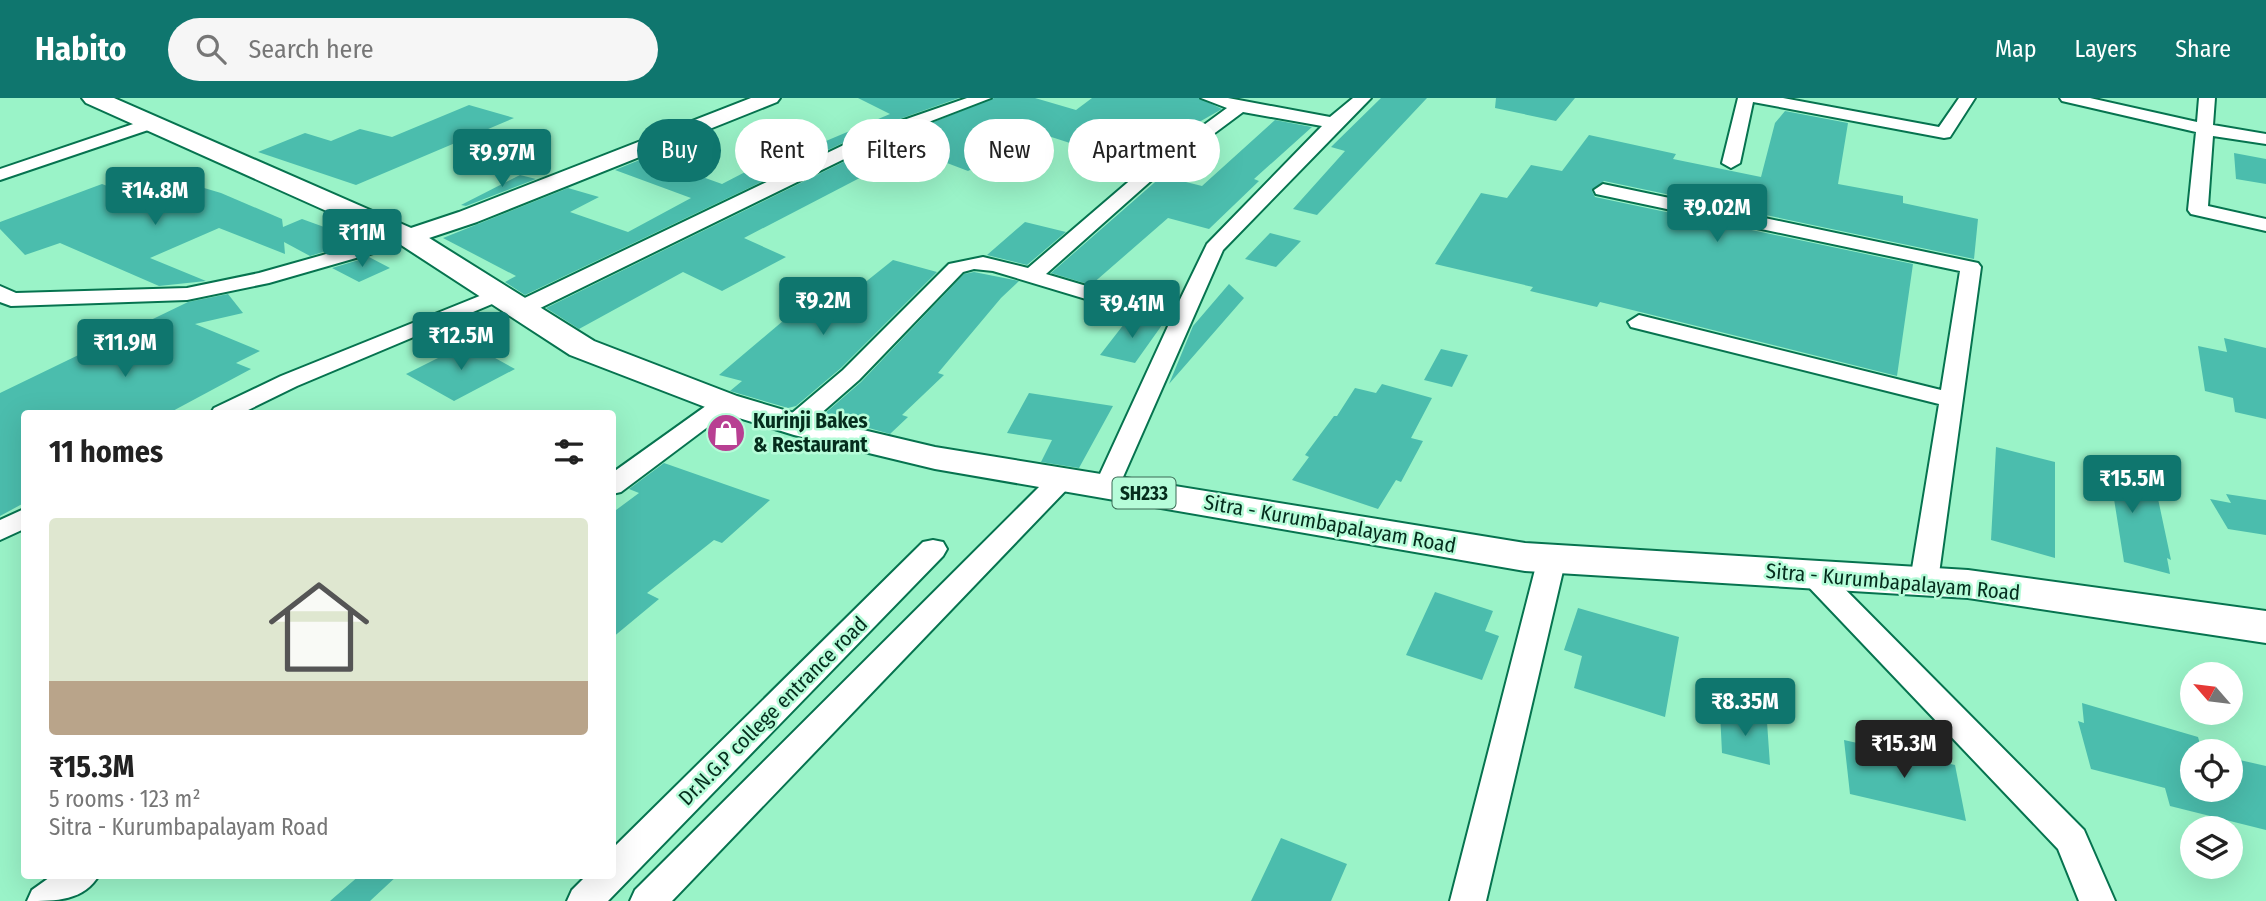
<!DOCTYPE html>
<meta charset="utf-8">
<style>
:root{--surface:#fff;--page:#f6f6f6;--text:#222;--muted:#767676;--accent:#0f766e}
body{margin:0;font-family:"Fira Sans Condensed",sans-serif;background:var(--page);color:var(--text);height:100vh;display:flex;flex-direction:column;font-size:26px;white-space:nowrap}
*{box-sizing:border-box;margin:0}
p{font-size:23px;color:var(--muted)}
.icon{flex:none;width:38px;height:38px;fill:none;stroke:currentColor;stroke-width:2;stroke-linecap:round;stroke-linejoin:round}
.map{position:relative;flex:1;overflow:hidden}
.side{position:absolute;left:21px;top:312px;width:595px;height:469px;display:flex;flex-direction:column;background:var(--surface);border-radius:7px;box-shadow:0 7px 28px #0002}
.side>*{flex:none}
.banner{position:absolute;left:637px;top:21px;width:665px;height:63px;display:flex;gap:14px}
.needle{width:46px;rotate:298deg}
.buttons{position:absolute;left:2180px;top:564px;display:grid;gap:14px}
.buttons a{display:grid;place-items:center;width:63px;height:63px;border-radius:50%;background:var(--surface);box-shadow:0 7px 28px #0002;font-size:35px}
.price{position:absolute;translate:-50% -60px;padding:0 16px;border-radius:7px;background:var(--accent);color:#fff;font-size:23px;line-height:46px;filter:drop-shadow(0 2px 4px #0008)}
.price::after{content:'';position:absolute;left:50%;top:42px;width:21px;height:16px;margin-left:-10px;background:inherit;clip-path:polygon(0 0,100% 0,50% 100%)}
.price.current{background:#222;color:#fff}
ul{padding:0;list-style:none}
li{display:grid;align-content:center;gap:14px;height:371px;padding:0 28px}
li span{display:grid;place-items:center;height:217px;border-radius:7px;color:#555}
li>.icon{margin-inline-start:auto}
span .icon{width:126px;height:126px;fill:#fffc;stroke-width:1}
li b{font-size:30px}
h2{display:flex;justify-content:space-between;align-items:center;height:84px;padding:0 28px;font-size:30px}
.chip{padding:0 24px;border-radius:32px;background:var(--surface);box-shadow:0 7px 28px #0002;font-size:24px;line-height:63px}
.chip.current{background:var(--accent);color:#fff}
header{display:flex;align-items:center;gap:42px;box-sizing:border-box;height:98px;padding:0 35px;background:var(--accent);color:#fff}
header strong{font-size:33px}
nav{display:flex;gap:38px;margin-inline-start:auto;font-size:24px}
.search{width:490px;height:63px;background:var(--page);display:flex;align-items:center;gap:18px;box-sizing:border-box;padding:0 24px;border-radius:38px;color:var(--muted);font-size:26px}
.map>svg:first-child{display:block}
.building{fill:#4bbdad}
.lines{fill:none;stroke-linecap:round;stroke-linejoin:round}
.minor-casing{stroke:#06734f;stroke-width:4}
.tertiary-casing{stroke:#06734f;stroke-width:4}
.primary-casing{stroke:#06734f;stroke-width:4}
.minor{fill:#fff;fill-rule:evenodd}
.tertiary{fill:#fff;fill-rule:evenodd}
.primary{fill:#fff;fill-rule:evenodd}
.labels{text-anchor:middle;stroke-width:5;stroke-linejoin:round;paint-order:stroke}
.shield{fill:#b6fcd9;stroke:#3a6b55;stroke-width:2}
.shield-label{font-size:19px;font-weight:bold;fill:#052d1d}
.poi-label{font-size:21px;font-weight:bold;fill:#052d1d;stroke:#b6fcd9;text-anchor:start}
.street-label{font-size:21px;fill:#052d1d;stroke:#b6fcd9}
</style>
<header>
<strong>Habito</strong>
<div class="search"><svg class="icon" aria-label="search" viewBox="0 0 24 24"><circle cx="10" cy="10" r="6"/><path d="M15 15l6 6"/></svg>Search here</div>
<nav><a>Map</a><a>Layers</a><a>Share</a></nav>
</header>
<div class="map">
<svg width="2266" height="803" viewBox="0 0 2266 803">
<rect width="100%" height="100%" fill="#9af3c8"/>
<path class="building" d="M858 0H959L874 30 525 197 505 184 516 178 443 140 568 90 599 99 570 114 628 134 691 100 615 72 647 59 722 86 797 47 807 51 890 16Z
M994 0H1035L1076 12 1092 0H1199L1222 11 1129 64 1042 36 968 73 934 60 929 64 902 58 744 140 786 159 722 193 683 174 579 231 546 210 888 42Z
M1381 0H1427L1317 117 1293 111 1345 53 1331 49Z
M1496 0H1575L1556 23 1495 10Z
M469 7 514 20 356 87 258 54 305 35 331 43 360 31 392 39Z
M1785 13 1848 25 1838 86 1903 98V105L1978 121 1974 161 1604 83 1592 93 1595 99 1913 166 1897 278 1600 204 1597 209 1530 193 1533 189 1435 166 1481 95 1507 100 1531 67 1562 73 1589 37 1676 56 1673 61 1761 79 1775 25Z
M1275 22 1312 29 1254 81 1259 83 1209 131 1168 120 1091 187 1051 175 1162 78 1202 88Z
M2234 55 2266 61V86L2236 81Z
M520 77 536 81 466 108 461 107Z
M141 78 171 96 194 87 221 95 282 121 283 129 302 121 349 138 338 143 347 147 310 158 284 144 285 156 219 130 150 160 206 183 159 188 60 145 25 157 0 131V124L102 86 110 89Z
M1025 124 1066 134 1027 167 987 157Z
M1270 135 1301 143 1276 169 1245 161Z
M369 159 390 170 359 184 332 170Z
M893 162 937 174 841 270 796 308 788 310 730 293 742 283 719 277 816 195 843 202Z
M974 174 1019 183 1001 200 938 275 944 277 902 317 908 319 890 336 823 317 861 284 964 176Z
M1229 186 1244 200 1169 286 1193 228Z
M228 196 243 215 195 226 260 253 236 265 251 271 169 315H24V405L0 418V295L188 204Z
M1131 217 1162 227 1135 265 1100 257Z
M2224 240 2266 250V321L2235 314 2233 300 2205 293 2198 248 2227 254Z
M468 245 515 271 454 303 406 276Z
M1441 251 1468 257 1452 289 1424 282Z
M1382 286 1432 300 1411 340 1423 343 1401 384 1396 382 1378 411 1292 382 1309 359 1305 357 1334 318H1337L1355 290 1376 295Z
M1029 295 1113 308 1079 370 1041 364 1052 342 1007 335Z
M1996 349 2055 364V460L1991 442Z
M2087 358 2126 368 2127 388 2157 396 2171 462 2167 460 2170 476 2124 464 2114 401 2087 395Z
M664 365 770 402 722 445 714 442 647 495 659 501 612 540V415L639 395 629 391Z
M2226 396 2266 402V437L2228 431 2210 401 2231 405Z
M1435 494 1493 513 1485 533 1499 538 1482 582 1406 557Z
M1578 510 1679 539 1665 619 1574 590 1582 558 1564 552Z
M2082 605 2198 639 2202 653H2193V691H2231V660L2266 668V732L2170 708 2165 690 2091 671 2078 623 2084 625Z
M1720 614 1767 624 1770 667 1722 655Z
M1844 642 1955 667 1966 723 1850 696Z
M1281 740 1347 766 1331 803H1251Z
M360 777H398L370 803H330Z"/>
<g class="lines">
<defs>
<path id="minor" d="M967 0H991L887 40 526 217 518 218 507 212 510 207 875 32Z
M1201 0H1228L1330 19 1353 0H1371L1223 152 1116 395H1098L1094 389 1169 226 993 173 974 171 963 174 859 282 803 331H785L782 326 785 321 843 272 949 166 983 159 1028 170 1141 73 1227 10ZM1243 14 1322 28 1207 146 1174 214 1046 176 1153 81Z
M1738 0H1783L1939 29 1959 0H1975L1950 39 1944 40 1753 4 1740 65 1731 70 1722 65Z
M2060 0H2090L2197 24 2199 0H2215L2213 27 2266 36V46L2213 38 2208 108 2266 121V133L2191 116 2188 112 2196 34 2062 3Z
M151 20 159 25 157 29 0 82V71Z
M1603 86 1978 165 1981 169 1938 483 1934 490 1924 493 1914 490 1910 483 1939 306 1631 229 1628 224 1639 217 1941 292 1960 173 1596 96 1594 92Z
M408 133 418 139 415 143 269 185 187 202 11 208 0 204V188L16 195 187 190 259 175Z
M497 191 508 197 504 201 297 288 242 315H211L214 310 281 278Z
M725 298 733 300 737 305 733 310 621 394 612 396V375L717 300Z
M1062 373 1071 375 1075 381 1071 387 672 803H630L635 792 1053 375Z
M24 411V431L0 442V422Z
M933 442 943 444 947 451 943 458 608 803H567L572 792 587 777H612V751L923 444Z
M1552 451 1562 453 1566 460 1486 803H1450L1538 460 1542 453Z
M1813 466 1823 469 2084 732 2115 803H2079L2058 751 1803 483 1799 476 1803 469Z
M53 777H99C84 803 56 803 27 803L32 792Z"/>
<path id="tertiary" d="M751 0H780L777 4 477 124 408 147 399 144 395 139 399 134 459 114Z"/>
<path id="primary" d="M82 0H114L418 133 594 243 737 298 804 318 935 349 1525 445 1968 472 2266 513V545L1968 500 1525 473 935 371 794 337 713 312 570 257 398 145 86 5Z"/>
</defs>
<use href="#minor" class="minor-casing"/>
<use href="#tertiary" class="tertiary-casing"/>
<use href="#primary" class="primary-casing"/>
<use href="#minor" class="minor"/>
<use href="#tertiary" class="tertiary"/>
<use href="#primary" class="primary"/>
</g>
<defs>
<symbol id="shop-disc" viewBox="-11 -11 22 22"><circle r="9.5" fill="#b83f92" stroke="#b6fcd9"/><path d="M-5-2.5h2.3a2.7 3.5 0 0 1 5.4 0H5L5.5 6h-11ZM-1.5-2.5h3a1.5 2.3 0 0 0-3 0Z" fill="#fff"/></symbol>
</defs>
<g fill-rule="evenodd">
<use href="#shop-disc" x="704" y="313" width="44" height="44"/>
</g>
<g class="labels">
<rect class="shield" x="1112.5" y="379.5" width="63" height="31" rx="5"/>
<g class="shield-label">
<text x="1144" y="402">SH233</text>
</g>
<g class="poi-label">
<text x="753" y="330">Kurinji Bakes<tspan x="753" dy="24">&amp; Restaurant</tspan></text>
</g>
<g class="street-label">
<text transform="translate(1330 426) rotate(10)" y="7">Sitra - Kurumbapalayam Road</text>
<text transform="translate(1893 484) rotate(5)" y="7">Sitra - Kurumbapalayam Road</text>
<text transform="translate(773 613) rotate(-45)" y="7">Dr.N.G.P college entrance road</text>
</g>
</g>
</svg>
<div class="buttons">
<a><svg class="needle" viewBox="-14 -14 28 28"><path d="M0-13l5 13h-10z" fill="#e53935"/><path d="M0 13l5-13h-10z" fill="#767676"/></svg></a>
<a><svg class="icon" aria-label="locate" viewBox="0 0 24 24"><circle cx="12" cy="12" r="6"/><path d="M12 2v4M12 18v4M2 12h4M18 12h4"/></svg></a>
<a><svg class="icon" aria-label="layers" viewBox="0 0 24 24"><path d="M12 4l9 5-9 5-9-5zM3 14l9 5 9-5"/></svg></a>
</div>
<b class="price" style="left:502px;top:91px">₹9.97M</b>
<b class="price" style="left:155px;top:129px">₹14.8M</b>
<b class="price" style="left:1717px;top:146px">₹9.02M</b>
<b class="price" style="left:362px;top:171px">₹11M</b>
<b class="price" style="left:823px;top:239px">₹9.2M</b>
<b class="price" style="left:1132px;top:242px">₹9.41M</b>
<b class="price" style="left:461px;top:274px">₹12.5M</b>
<b class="price" style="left:125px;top:281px">₹11.9M</b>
<b class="price" style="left:2132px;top:417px">₹15.5M</b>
<b class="price" style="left:1745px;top:640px">₹8.35M</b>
<b class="price current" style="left:1904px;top:682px">₹15.3M</b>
<div class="banner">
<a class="chip current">Buy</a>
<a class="chip">Rent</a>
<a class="chip">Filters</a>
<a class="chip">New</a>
<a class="chip">Apartment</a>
</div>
<section class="side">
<h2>11 homes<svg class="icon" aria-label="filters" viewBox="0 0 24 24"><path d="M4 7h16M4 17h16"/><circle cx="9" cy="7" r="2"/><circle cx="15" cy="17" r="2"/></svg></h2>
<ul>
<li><span style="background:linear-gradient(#dfe7d0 75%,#b9a48a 0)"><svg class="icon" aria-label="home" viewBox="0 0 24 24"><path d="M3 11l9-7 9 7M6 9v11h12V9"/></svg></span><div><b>₹15.3M</b><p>5 rooms · 123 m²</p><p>Sitra - Kurumbapalayam Road</p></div></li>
</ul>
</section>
</div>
